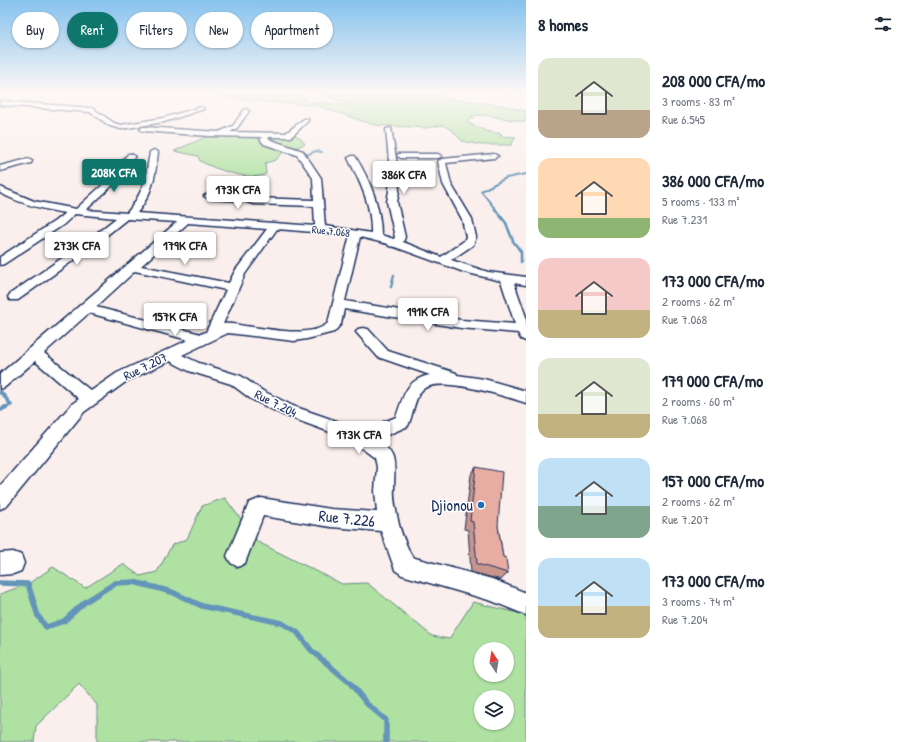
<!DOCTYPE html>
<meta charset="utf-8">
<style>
:root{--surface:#fff;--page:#f2f2f3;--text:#1f2937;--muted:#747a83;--accent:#0f766e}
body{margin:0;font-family:"Patrick Hand",sans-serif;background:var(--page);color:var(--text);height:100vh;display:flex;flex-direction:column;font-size:15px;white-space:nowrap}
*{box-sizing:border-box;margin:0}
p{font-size:13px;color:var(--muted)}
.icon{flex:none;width:22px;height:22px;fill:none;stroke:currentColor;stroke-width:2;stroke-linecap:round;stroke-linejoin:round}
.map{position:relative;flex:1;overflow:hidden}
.drawer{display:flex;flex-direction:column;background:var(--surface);width:380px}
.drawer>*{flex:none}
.top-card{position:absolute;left:12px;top:12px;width:380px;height:36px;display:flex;gap:8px}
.needle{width:26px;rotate:348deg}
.buttons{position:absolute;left:474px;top:642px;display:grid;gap:8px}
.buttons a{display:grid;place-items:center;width:40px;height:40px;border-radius:50%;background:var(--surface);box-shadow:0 1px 3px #0004;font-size:20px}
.price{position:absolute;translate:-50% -34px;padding:0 9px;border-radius:4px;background:#fff;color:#222;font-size:13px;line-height:26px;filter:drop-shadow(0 1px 2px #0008)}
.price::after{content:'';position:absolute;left:50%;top:24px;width:12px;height:9px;margin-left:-6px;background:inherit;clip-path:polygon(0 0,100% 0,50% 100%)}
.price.on{background:var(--accent);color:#fff}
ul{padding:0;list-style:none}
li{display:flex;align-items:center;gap:12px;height:100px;padding:0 12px}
li span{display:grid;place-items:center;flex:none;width:112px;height:80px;border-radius:12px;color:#555}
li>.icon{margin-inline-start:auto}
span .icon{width:48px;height:48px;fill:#fffc;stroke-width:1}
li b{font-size:17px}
h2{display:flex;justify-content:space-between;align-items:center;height:48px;padding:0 12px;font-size:17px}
.chip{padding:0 14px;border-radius:18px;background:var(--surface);box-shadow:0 1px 3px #0004;font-size:14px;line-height:36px}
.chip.on{background:var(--accent);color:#fff}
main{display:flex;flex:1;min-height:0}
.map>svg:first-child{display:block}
.green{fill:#afe1a2;stroke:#658880;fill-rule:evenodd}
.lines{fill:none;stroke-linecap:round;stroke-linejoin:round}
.stream-far5{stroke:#6494b9;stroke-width:1.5}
.stream-far4{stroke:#6494b9;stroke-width:2}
.stream-far3{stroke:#6494b9;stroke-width:2.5}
.stream-far2{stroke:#6494b9;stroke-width:3.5}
.stream-far1{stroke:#6494b9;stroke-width:4.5}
.stream{stroke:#6494b9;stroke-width:5.5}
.minor-casing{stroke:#1b2f5e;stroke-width:3}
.minor{fill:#fff;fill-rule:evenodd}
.wall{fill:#c7958b;stroke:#1b2f5e}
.building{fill:#e7ada2;stroke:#1b2f5e}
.poi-dot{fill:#1f6fb2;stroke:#fff;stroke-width:1.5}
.labels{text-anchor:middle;stroke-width:3;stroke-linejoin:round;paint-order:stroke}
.far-street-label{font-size:11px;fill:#1b2f5e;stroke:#fff}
.street-label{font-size:13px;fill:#1b2f5e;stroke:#fff}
.near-poi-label{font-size:16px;fill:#1b2f5e;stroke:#fff;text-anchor:end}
.near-street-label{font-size:16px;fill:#1b2f5e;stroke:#fff}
</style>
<main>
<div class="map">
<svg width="526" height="742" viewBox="0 0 526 742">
<rect width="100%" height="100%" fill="#faefec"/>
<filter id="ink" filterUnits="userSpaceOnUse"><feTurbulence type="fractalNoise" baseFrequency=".025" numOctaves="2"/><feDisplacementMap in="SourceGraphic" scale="8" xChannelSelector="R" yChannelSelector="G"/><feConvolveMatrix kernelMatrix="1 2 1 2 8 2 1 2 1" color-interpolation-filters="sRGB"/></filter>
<g filter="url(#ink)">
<path class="green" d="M213 91 285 92 305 98V100L309 102 350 105 351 104C347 102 343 102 338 100 333 99 327 96 323 93L330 91H412L450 99 500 105 526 111V122L483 115 471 116 474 118 467 121 469 124 481 128 485 131 502 134 500 136 516 137 511 145H481L462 141 452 130 442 125 426 128 374 125 315 105 279 103 231 98Z
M224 129C226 131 228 133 231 134 250 140 291 121 305 144L282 153 276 160 265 163 266 174C252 182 214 169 200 161L198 156 174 151Z
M225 498 258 542 342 584 367 583 432 636 449 639 473 602 526 615V742H97V705L79 684 36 726 34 742H0V594L28 584 53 567 85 588 123 564 140 576 157 572 172 545 187 539 202 506ZM481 649H507V675H481ZM481 697H507V723H481Z"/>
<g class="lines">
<path class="stream-far5" d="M0 103H8L4 107"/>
<path class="stream-far4" d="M306 155 316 151 322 152
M496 210 481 191 506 178 526 174"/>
<path class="stream-far3" d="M495 209 506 223 513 241 521 252V262
M146 246 150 247
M391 287 394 275"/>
<path class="stream-far2" d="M0 393 1 392 11 405 4 408"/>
<path class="stream-far1" d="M0 410 6 407"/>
<path class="stream" d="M0 583 28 584 38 616 46 627 64 621 85 602 115 583 134 582 172 592 202 606 282 623 297 632 311 650 350 683 367 704 386 720V742"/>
<defs>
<path id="minor" d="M0 101 92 108 114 123 121 125 163 118 201 107 204 109 164 122 121 129 110 126 90 112 0 105Z
M246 109 249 111 237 128 230 132 286 133 304 119H308V121L291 137H269L268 139 303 151 321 178 325 226 371 233C372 205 360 182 348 158L352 156H355C370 180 381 207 381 235L394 239 395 237 387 202 389 191 390 171 386 129 391 128 398 171 399 191 397 202 405 237 403 242 441 257 464 241 466 237 462 219 443 184 438 161 442 159 494 154 498 156 494 158 446 163 451 184 472 219 476 237 473 245 451 260 488 272 526 277V285L514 283 526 317V341L521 339 518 333 461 328 344 309 341 324 334 332 307 339 294 341 228 333 182 355 199 363 241 376 263 391 293 406 348 425 360 427 377 425 396 417C404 396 405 380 430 375L378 357 356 332 358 329 363 328 368 329 388 351 456 373 457 375 484 379 526 391V403C507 397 436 373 421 391 414 400 413 415 408 426L385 436 375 439C399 454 394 463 394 489 393 499 396 510 398 520 400 532 406 544 411 555L415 558 492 579 526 593V615L492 601 402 575 395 570 381 531 331 527 263 516 245 563 238 567 231 563 227 556 249 503 261 498 331 509 377 512 375 491 377 467 375 458 349 439 281 414 251 399 231 384 189 371 170 361 127 381 84 412 7 506 0 509V486L72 404 79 399 35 361 5 387 0 389V374L177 222 127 219 96 244 18 300H10L8 297 10 294 88 240 116 218 75 214 63 225 4 264 0 265V257L55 221 65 213C42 209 21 204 0 193V187L34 201 76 209 109 179 128 154H131L135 156 115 183 86 210 127 213C144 192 146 178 150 152L154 150 158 152C155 177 153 193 137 213L315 226 314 206 253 204 244 201 209 199 204 196 209 193 246 195 254 198 314 200 313 178 297 155 264 144 260 139 262 137 209 136 143 131 140 129 143 127 219 132 233 126 244 110ZM188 223 267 229 235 271 229 283 141 266ZM277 229 350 235 328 323C311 339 266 328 245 326 238 325 230 323 223 324L245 274ZM360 237 388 244 389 246 395 247 464 272 501 281 515 324 461 320 345 301ZM135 271 226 290 206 332 201 334 96 307ZM89 313 188 340 117 373 91 391 44 353Z
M398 154H438L442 156 438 158H401L397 156Z
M28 159 32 161 31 163 0 171V166Z
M13 552 21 555 24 563 21 571 13 574 0 575V553Z"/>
</defs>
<use href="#minor" class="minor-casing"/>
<use href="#minor" class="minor"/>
</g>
<path class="wall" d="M476 467 498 526 503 557 508 573 501 580 471 572 468 530 464 529 471 475Z"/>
<path class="building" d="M476 467 502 472 498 526 503 557 506 558 508 573 477 564 473 522 470 521Z"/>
</g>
<linearGradient id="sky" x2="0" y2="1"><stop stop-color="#86c2ee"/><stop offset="0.47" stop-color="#fdf8f6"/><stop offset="1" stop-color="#fdf8f6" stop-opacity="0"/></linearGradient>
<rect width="526" height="195" fill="url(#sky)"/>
<circle class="poi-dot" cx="481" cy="505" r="4"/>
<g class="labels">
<g class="far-street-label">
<text transform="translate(331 231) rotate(6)" y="4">Rue 7.068</text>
</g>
<g class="street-label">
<text transform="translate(145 366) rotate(-26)" y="5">Rue 7.207</text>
<text transform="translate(276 403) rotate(27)" y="5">Rue 7.204</text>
</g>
<g class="near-poi-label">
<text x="473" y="511">Djionou</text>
</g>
<g class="near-street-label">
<text transform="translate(347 518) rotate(6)" y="6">Rue 7.226</text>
</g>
</g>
</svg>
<div class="buttons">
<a><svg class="needle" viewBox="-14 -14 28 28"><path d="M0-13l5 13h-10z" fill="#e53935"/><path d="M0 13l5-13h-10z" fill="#747a83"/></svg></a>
<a><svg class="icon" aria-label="layers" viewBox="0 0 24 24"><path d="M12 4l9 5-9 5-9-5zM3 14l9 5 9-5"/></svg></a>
</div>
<b class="price on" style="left:114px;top:193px">208K CFA</b>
<b class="price" style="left:404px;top:195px">386K CFA</b>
<b class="price" style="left:238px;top:210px">173K CFA</b>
<b class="price" style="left:77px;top:266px">273K CFA</b>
<b class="price" style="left:185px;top:266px">179K CFA</b>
<b class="price" style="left:428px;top:332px">191K CFA</b>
<b class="price" style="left:175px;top:337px">157K CFA</b>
<b class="price" style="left:359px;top:455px">173K CFA</b>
<div class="top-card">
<a class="chip">Buy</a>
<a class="chip on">Rent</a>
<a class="chip">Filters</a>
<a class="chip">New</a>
<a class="chip">Apartment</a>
</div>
</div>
<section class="drawer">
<h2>8 homes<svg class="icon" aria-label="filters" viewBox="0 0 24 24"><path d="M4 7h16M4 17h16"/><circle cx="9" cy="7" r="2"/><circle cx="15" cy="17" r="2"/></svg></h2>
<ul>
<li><span style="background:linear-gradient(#dfe7d0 65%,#b9a48a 0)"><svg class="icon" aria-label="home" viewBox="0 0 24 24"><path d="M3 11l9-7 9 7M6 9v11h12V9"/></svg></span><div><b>208 000 CFA/mo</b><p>3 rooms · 83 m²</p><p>Rue 6.545</p></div></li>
<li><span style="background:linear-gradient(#ffd9b3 75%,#8fb573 0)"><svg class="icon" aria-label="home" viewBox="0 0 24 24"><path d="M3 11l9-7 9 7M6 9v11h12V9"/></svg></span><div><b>386 000 CFA/mo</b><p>5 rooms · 133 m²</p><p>Rue 7.231</p></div></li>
<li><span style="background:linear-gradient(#f6c9c9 65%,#c2b280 0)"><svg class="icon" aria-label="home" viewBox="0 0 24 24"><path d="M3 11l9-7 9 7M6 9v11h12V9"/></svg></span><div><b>173 000 CFA/mo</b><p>2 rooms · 62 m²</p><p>Rue 7.068</p></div></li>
<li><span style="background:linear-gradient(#dfe7d0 70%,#c2b280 0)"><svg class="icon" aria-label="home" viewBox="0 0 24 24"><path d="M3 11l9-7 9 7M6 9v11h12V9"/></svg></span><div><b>179 000 CFA/mo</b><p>2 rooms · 60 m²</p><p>Rue 7.068</p></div></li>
<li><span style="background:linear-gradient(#bfe0f5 60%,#7fa58c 0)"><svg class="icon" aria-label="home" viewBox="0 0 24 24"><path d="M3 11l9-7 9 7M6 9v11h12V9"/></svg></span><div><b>157 000 CFA/mo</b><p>2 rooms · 62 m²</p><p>Rue 7.207</p></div></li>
<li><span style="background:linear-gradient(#bfe0f5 60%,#c2b280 0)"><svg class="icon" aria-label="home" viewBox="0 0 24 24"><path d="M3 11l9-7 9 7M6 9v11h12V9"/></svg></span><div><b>173 000 CFA/mo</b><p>3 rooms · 74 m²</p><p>Rue 7.204</p></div></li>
</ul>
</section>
</main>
